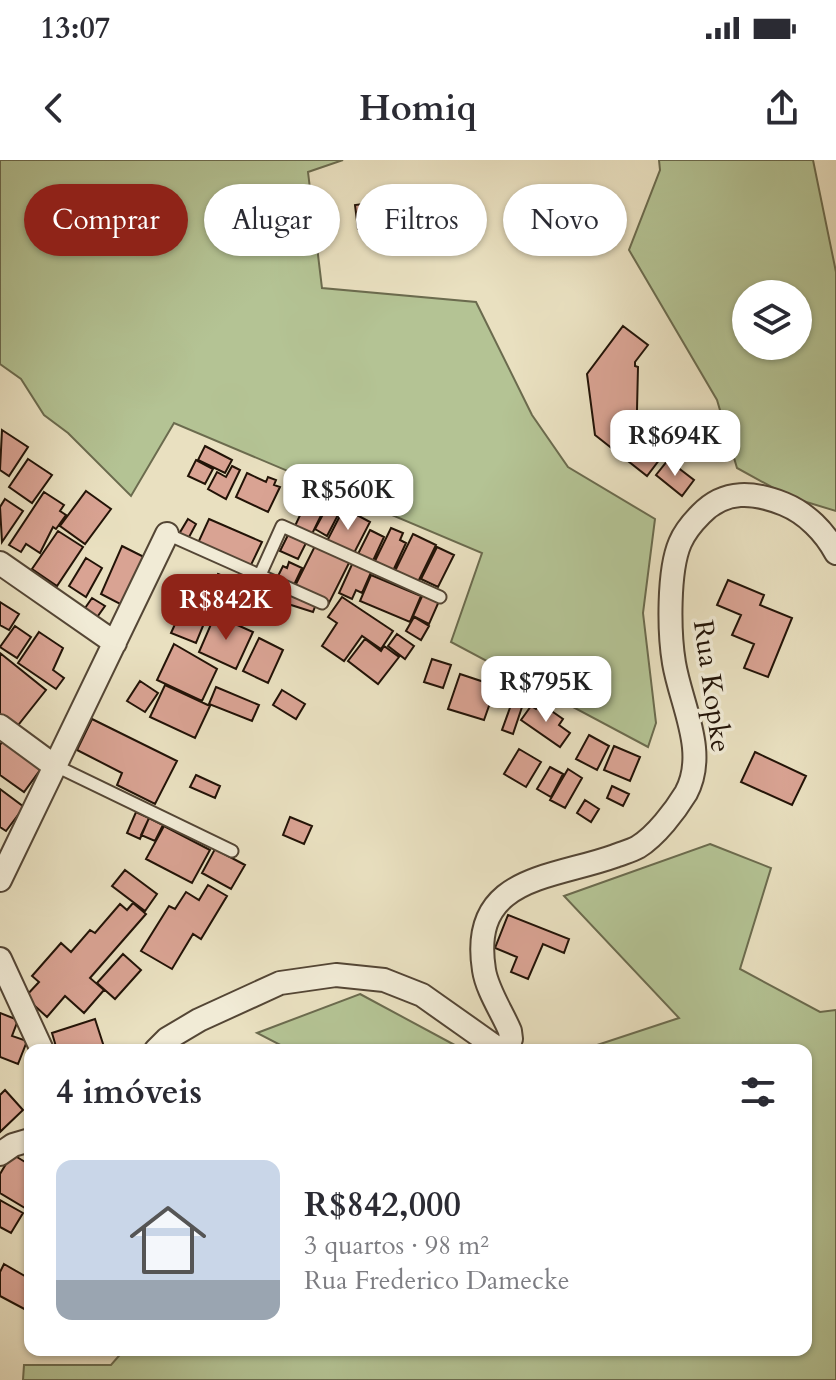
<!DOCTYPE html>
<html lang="pt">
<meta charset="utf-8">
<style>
:root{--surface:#fff;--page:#f2f2f3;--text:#2b2b33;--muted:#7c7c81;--accent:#8f2418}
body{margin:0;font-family:Cardo,serif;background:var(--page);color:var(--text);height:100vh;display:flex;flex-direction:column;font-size:30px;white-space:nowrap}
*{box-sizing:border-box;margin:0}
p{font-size:26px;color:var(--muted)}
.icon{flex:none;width:44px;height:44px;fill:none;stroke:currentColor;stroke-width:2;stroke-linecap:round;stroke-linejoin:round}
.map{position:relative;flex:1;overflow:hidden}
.side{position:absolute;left:24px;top:884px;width:788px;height:312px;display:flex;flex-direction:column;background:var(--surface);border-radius:16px;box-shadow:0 2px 6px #0004}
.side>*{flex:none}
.hud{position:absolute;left:24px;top:24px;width:788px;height:72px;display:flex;gap:16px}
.fabs{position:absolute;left:732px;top:120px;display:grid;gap:16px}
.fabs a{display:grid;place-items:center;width:80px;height:80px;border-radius:50%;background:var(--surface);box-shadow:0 2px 6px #0004;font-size:40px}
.price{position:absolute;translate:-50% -68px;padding:0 18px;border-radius:16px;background:#fff;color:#222;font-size:26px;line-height:52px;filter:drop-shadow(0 2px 4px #0008)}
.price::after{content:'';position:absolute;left:50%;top:48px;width:24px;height:18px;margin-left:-12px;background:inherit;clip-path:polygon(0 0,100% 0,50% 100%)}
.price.active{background:var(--accent);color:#fff}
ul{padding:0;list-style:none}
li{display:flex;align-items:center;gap:24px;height:200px;padding:0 32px}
li span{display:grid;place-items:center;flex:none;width:224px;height:160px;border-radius:16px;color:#555}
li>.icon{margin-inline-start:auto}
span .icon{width:96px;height:96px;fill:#fffc;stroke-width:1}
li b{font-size:34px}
h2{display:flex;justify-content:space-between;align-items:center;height:96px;padding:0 32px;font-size:34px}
.pill{padding:0 28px;border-radius:36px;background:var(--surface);box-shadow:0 2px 6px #0004;font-size:28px;line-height:72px}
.pill.active{background:var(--accent);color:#fff}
.status{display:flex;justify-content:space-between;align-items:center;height:56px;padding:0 40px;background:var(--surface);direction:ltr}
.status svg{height:22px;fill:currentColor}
header{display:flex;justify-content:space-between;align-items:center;height:104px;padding:0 32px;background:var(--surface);font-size:36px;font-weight:600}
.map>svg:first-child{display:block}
.green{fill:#b4c394;stroke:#6b6b4e;stroke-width:2;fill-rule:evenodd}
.building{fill:#d9a393;stroke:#221307;stroke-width:2}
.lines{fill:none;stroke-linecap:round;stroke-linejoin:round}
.lane-casing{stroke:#544635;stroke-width:15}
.street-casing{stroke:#544635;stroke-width:26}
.lane{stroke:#f1ebd6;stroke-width:11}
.street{stroke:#f1ebd6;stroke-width:22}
.labels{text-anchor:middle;stroke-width:7;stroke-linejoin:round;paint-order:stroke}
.street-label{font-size:28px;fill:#221307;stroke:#f1ebd6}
</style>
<div class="status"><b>13:07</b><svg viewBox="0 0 49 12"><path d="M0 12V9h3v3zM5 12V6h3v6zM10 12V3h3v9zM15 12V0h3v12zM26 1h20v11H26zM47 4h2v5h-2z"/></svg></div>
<header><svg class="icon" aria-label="back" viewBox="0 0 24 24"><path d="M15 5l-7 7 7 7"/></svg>Homiq<svg class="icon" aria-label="share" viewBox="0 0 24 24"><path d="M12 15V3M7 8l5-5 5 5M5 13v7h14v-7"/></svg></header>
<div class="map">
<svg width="836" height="1220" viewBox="0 0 836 1220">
<rect width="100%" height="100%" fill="#e9e0c0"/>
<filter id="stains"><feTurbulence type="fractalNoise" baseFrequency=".0025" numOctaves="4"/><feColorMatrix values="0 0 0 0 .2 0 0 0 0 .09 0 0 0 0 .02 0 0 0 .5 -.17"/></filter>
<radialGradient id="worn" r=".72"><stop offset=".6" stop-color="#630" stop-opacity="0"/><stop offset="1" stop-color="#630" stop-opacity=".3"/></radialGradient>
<path class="green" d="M0 0H343L308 12 322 128 476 142 532 255 568 307 655 359 643 453 656 563 648 587 451 482 482 393 174 263 131 336 68 273 44 255 21 219 0 204Z
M659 0H813L836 112V351L790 337 737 308 717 240 629 90 660 10ZM746 134H798V186H746Z
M710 684 771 708 740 809 820 852 836 850V1220H23L24 1205H111L124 1190H806V890H582L679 858 564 736Z
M360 834 464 890H290L257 873Z"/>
<path class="building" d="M400 39 403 63 358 69 355 45Z
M623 166 648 185 635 202V206L638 207 637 250 644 266 641 272 666 291 647 316 595 275 587 214Z
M2 270 28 287 9 316 0 310Z
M205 286 232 300 225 313 198 300Z
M28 299 52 315 32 343 9 327Z
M196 300 213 309 205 324 188 316Z
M668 300 694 320 682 336 656 315Z
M232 306 240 310 226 339 208 329 217 312 226 317Z
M247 313 266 322 268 317 276 320 274 325 280 327 268 352 236 337Z
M299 326 328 341 311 376 294 368 303 349 290 343Z
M86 331 111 349 85 384 60 366Z
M44 332 64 345 60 351 66 355 56 369 53 367 40 393 26 384 21 392 9 385Z
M5 339 23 351 2 382 0 347Z
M327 347 339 353 327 376 315 369Z
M344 348 370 362 353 395 327 381Z
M188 359 196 364 188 379 179 374Z
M209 359 262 382 250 407 198 383Z
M391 368 403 373 400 380 406 383 392 413 373 405Z
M370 370 384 377 371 405 356 398Z
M58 371 83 387 57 426 32 409Z
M413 374 436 385 417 424 394 413Z
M288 375 306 383 298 399 280 391Z
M316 384 350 401 328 445 294 428Z
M122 386 146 398 124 446 101 434Z
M437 387 454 395 438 427 421 419Z
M86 398 102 408 86 437 69 426Z
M354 400 373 408 362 433 356 430 352 439 339 433Z
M289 402 302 408 293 427 276 420 283 406 287 408Z
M218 414 251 427 240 455 207 442Z
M371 415 421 436 410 462 360 441Z
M728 420 764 435 760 445 792 458 768 517 744 508 754 484 732 475 741 455 717 445Z
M263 424 289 433 285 444 259 434Z
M424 432 440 439 429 464 413 456Z
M290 435 316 444 313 452 288 444Z
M257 436 285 446 280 458 253 449Z
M342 437 393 471 381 489 362 476 344 501 322 486 337 463 328 457Z
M92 438 105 446 95 460 83 451Z
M0 442 19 454 9 470 0 465Z
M181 451 205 461 196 483 171 473Z
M215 455 253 472 236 509 199 492Z
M414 457 429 466 421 480 406 471Z
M15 466 31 477 17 498 0 487Z
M39 472 63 488 53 510 64 518 56 529 18 503Z
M397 474 414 486 405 499 388 486Z
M259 478 283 490 268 523 243 511Z
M365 479 381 491 384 486 399 497 378 524 348 501Z
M174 484 217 509 202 541 157 520Z
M0 493 46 530 15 569 0 557Z
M432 499 451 505 443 528 424 522Z
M460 514 496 526 484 560 448 549Z
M140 521 158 533 145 552 127 541Z
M165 525 210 546 195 578 150 557Z
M216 527 259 545 252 561 209 544Z
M282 530 305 544 296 559 273 545Z
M516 531 526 535 513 574 502 570Z
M540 543 563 559 559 565 570 573 560 587 521 560 531 546 536 549Z
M92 559 177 601 155 644 117 625 122 613 77 590Z
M589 575 609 586 597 610 576 599Z
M4 579 43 606 24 632 0 615V585Z
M614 586 640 597 630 621 604 610Z
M519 589 541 602 526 627 504 614Z
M755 592 806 616 792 645 741 622Z
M550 607 563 614 551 637 537 629Z
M568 609 582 618 565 648 550 640Z
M196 615 220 626 215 638 190 627Z
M612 626 629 634 623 646 607 638Z
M0 629 24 647 6 671 0 667Z
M585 640 599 649 591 662 577 653Z
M136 652 149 658 140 679 127 673Z
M290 657 312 666 304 684 283 675Z
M149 658 163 665 155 681 141 675Z
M164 666 210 690 192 723 146 699Z
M215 689 245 705 231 729 202 713Z
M125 710 157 734 145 751 112 726Z
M208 725 227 736 201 779 193 774 172 809 141 791 169 746 175 749 186 732 199 740Z
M133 743 146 754 90 818 104 830 84 853 65 836 47 857 25 837 39 822 32 816 61 783 71 792 90 770 95 773 120 744 127 750Z
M508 755 569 779 564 793 543 784 528 819 511 812 517 797 495 788Z
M123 794 141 810 115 839 97 823Z
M0 853 18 860 12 876 27 881 18 904 0 897Z
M95 859 105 890H57L52 873Z
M5 930 23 950 0 972V935Z
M12 994 30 1005V1051L0 1033V1014Z
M0 1040 23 1053 11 1073 0 1067Z
M4 1104 30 1119V1152L0 1136V1112Z"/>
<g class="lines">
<defs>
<path id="lane" d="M167 374 322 443
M260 415 282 366 440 437
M54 605 232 691"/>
<path id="street" d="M0 403 115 483
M0 566 53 605
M0 720 167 374
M0 799 42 890
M156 890 167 879 199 860 280 823 336 815 384 820 422 835 497 888 507 887 511 879 510 871C502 852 487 830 484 810 469 716 551 719 615 696 622 693 631 691 638 687 656 676 675 651 686 633 708 592 681 545 674 503 669 473 668 411 680 383 685 371 692 363 701 354 725 329 754 332 784 344 806 353 825 372 836 393
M0 994 13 985 30 980"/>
</defs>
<use href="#lane" class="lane-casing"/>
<use href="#street" class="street-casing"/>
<use href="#lane" class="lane"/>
<use href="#street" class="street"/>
</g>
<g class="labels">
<g class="street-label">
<text transform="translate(713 526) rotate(82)" y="10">Rua Kopke</text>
</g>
</g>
<rect width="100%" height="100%" filter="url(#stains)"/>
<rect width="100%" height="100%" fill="url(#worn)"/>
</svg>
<div class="fabs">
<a><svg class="icon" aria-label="layers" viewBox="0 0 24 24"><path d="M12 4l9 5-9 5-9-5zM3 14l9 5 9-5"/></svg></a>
</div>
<b class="price" style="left:675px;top:318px">R$694K</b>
<b class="price" style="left:348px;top:372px">R$560K</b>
<b class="price active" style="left:226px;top:482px">R$842K</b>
<b class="price" style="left:546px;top:564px">R$795K</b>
<div class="hud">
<a class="pill active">Comprar</a>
<a class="pill">Alugar</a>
<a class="pill">Filtros</a>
<a class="pill">Novo</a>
</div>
<section class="side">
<h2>4 imóveis<svg class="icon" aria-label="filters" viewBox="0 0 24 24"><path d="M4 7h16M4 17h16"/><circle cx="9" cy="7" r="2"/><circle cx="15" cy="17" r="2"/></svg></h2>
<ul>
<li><span style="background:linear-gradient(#c9d6e8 75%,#9aa5b1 0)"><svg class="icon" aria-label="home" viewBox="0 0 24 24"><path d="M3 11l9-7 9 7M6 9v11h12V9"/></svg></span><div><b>R$842,000</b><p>3 quartos · 98 m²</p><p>Rua Frederico Damecke</p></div></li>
</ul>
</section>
</div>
